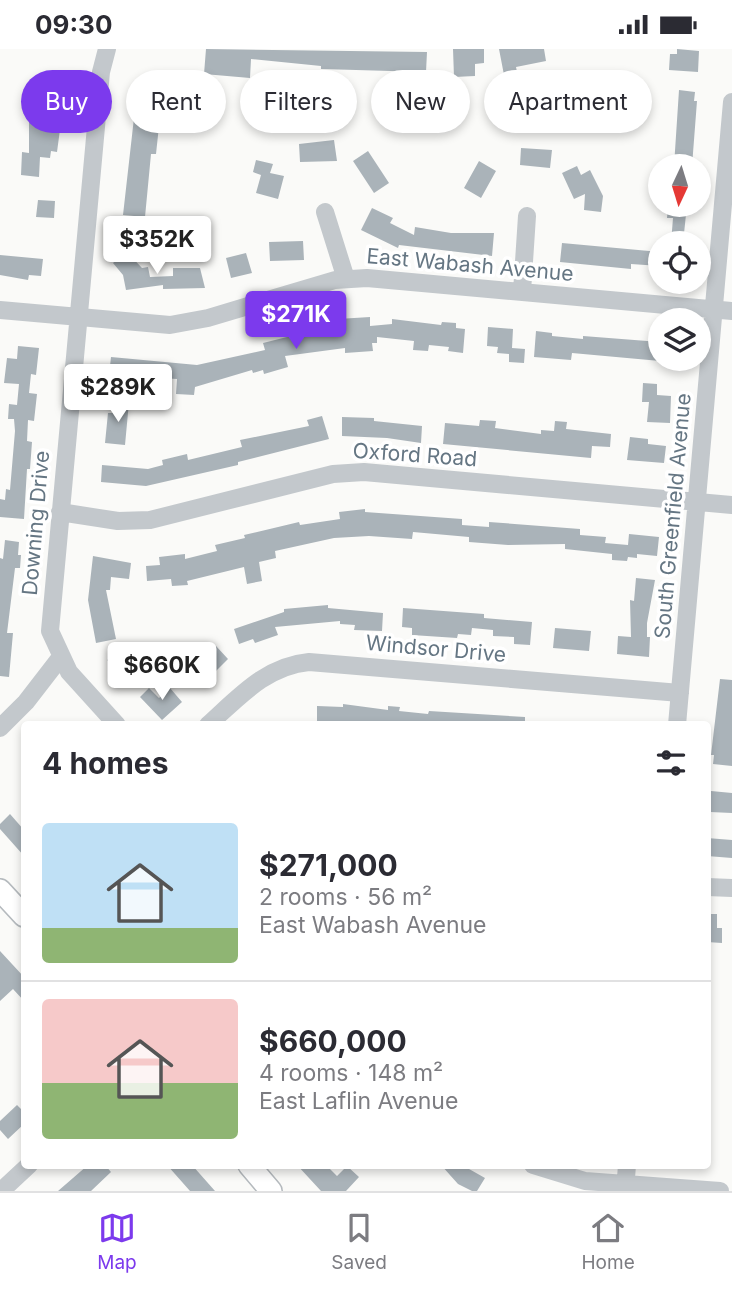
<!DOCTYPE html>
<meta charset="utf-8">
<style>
:root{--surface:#fff;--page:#f2f2f3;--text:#2b2b33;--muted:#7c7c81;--line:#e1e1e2;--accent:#7c3aed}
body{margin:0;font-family:Inter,sans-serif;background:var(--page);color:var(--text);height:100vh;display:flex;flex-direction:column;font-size:26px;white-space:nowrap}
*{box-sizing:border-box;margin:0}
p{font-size:23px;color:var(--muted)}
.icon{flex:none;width:38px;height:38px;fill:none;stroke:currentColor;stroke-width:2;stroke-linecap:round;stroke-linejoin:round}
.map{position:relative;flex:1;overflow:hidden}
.drawer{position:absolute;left:21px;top:672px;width:690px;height:448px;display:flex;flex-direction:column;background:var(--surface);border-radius:7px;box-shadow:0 4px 10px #0003}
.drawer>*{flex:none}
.banner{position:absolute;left:21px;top:21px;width:691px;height:63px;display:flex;gap:14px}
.needle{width:46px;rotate:184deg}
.controls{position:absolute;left:648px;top:105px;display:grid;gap:14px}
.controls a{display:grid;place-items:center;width:63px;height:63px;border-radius:50%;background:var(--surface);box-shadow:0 4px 10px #0003;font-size:35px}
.price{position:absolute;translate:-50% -60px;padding:0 16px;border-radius:7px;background:#fff;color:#222;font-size:23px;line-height:46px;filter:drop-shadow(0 2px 4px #0008)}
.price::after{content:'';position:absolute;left:50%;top:42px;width:21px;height:16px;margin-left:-10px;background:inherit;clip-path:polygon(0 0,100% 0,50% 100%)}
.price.on{background:var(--accent);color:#fff}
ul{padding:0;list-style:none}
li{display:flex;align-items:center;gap:21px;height:175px;padding:0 21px}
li+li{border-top:2px solid var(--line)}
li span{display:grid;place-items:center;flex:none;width:196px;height:140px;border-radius:7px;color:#555}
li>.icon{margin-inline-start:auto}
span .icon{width:84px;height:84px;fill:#fffc;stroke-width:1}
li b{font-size:30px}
h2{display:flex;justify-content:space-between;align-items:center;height:84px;padding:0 21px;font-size:30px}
.chip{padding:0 24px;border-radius:32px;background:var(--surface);box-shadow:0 4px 10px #0003;font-size:24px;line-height:63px}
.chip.on{background:var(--accent);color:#fff}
.status{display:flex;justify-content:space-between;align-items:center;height:49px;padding:0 35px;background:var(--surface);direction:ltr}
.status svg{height:19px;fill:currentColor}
.tabs{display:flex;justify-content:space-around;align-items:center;height:98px;border-top:2px solid var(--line);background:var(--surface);font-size:19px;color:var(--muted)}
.tabs a{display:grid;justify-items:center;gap:4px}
.tabs .on{color:var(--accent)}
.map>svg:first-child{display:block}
.building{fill:#aab3b9}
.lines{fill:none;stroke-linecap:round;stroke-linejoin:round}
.major-casing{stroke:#b5babe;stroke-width:24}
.minor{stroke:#c3c8cc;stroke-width:18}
.major{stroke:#fff;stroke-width:21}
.labels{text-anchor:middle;stroke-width:7;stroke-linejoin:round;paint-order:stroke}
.street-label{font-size:21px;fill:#657683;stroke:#fff}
</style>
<div class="status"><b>09:30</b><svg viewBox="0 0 49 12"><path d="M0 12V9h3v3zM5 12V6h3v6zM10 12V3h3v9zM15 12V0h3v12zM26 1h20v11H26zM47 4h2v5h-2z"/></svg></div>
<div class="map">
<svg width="732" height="1142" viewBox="0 0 732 1142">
<rect width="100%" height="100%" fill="#fafaf8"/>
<path class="building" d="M206 0 427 3 426 23 321 20V17L251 10 250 29 204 25Z
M453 0H484V14L475 15V27L454 28Z
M499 0H544L546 12 516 18 517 23 504 26Z
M677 0 699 2 698 23 669 21 670 5H677Z
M679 41 695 43 694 52H697L692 117H674Z
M44 51 59 52 58 58H63L57 103 51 102 50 109 40 108 39 128 21 126 22 103 29 104V65H36V57H44Z
M135 60 177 64 176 79 159 77 156 105H151L145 168 123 166Z
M334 91 337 112 300 113 299 95Z
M521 99 552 101 550 119 520 116Z
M368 102 389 134 374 144 353 112Z
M256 111 273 115 270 124 284 127 278 150 256 144 261 126 253 123Z
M479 112 496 122 481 149 464 139Z
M577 117 581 126 590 121 603 147 601 163 584 161 585 145 574 150 562 124Z
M38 151 55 152 54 169 36 168Z
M668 156H687L683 194H671L673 169H667Z
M372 159 393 169 390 174 414 186 415 178 451 184H494L492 207 399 196 398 199 361 181Z
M303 192 304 211 270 212 269 193Z
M562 194 660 203V217L631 215V220L560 213Z
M126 202 142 219 148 218 150 228 173 227V219H200L205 239 163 240V236L126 241 123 226 113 214Z
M246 204 252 224 231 229 226 209Z
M0 206 43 210 41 227 29 226 28 231 0 226Z
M370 268V277L392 275V270L441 276 442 273 456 274V279L465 280 463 304 448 302 449 298 429 296 428 302 413 301 414 292 377 288V294H372L373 302 345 304V299L285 307 288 318 264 325 263 321 253 324 252 321 195 338 194 346 176 345 177 330 109 326 111 308 197 316 265 301 263 294 295 286 294 282 338 277V270Z
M488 278 513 280 512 299 525 300 524 314 509 313V305L497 304 498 298 487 297Z
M536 282 552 284V287L583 290V287L660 293V312L572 304 571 311 534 308Z
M18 297 39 299 36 326 31 325 29 344 37 345 34 372 28 371 27 392 32 393 30 420H27L24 470 0 468V450L5 451 6 440 10 441 15 382 14 370H8L9 355 17 356 19 335 4 334 7 309 17 310Z
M643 334 657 335V346L671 347 670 374 647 373 649 353H642Z
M114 352 129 353 125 396 105 394 108 364H113Z
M322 367 329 390 238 413V416L146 437 101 433 102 416 148 420 163 416 162 411 187 405 188 411 242 398 240 391 309 377 307 371Z
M342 368 374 369V372L422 377 421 394 387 389 342 387Z
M480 371 496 372 495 379 541 385V381L554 382 555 372 567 373 566 380 611 385 610 398 592 397 591 409 443 395 445 374 479 377Z
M630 388 648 390V395L666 397 664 414 627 411Z
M365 460V463L462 470V476L489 478V473L580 480V486L606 488 605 494 628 496 629 485 659 488 657 507 637 505V509L628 508 627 512 612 511V505L565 500V495L508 496 469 493V488L413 483 412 490 369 487 334 489 275 502 276 509 259 513 262 532 247 535 244 518 187 532 188 536 172 537 171 530 147 532 146 517 160 516 159 508 185 505V510L217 502 215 496 245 489 244 486 299 473 300 476 340 470 339 463Z
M5 491 19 493 18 506H21L20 519H15L7 584H13L9 628 0 627V509L3 510Z
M93 507 131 514 129 530 111 528 110 541H106L116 590 96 594 88 551Z
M636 529 655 531 647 574V588H650L649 608 617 605 618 587 631 588 630 551 634 552Z
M328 556V559L383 564 382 582 354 581 355 576 340 575V572L275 578 278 586 255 594 253 590 239 595 234 580 284 563V560Z
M403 559 484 565V569L532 573 530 596 514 595V588L493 587V581L472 579 471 586 458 585 457 589 412 586V579L402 578Z
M555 579 591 582 589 602 553 599Z
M216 597 228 610 212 626 199 612Z
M122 599H126L149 626 136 638 123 622 119 625 107 611Z
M720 630 732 631V717L713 715 714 706H711Z
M149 639 159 649 170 639 182 653 162 671 140 648Z
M343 655 388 661V657L400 658 399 662 428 665 429 662 525 668V676H317V657L343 658Z
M711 742 732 744V764L710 763Z
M10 765 24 781V807L0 780V775Z
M707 789 732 791V809L707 807Z
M707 865H717V879H722V894L707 893Z
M0 902 24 928V952L13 940 0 952Z
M17 1056 24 1063V1075L8 1090 0 1081V1072Z
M88 1116H105L111 1123 91 1142H58Z
M167 1116H192L215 1142H190Z
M297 1116H326L337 1127 347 1117 359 1128 346 1142H321Z
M441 1116H462L485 1129 477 1142H472L458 1135Z"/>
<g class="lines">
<defs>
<path id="major" d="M0 841 24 867
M249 1116 271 1142"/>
</defs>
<use href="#major" class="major-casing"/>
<path class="minor" d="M107 0 101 23 50 582 69 623 117 676
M325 163 346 230
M522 243 527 167
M0 261 170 276 208 269 335 231 367 229 732 262
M60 463 118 472 150 471 333 425 364 423 732 456
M208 676C239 648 266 617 309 613L680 644
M677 676 732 53
M0 679 26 653 60 609
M707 838 732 839
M533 1116 585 1132 720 1142
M1 1142 29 1116
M625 1142 627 1116"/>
<use href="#major" class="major"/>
</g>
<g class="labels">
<g class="street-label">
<text transform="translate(470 216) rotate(5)" y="7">East Wabash Avenue</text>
<text transform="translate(415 406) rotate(4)" y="7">Oxford Road</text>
<text transform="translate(673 467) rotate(-85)" y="7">South Greenfield Avenue</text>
<text transform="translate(36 474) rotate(-85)" y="7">Downing Drive</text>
<text transform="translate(436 600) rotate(5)" y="7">Windsor Drive</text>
</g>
</g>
</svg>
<div class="controls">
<a><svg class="needle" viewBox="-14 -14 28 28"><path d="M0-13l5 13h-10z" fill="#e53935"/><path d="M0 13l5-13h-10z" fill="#7c7c81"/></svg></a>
<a><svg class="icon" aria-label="locate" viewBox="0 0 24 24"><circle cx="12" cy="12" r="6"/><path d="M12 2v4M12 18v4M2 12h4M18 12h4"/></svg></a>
<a><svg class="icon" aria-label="layers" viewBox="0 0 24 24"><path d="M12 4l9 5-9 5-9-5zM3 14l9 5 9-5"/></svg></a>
</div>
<b class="price" style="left:157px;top:227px">$352K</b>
<b class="price on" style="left:296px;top:302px">$271K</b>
<b class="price" style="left:118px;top:375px">$289K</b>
<b class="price" style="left:162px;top:653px">$660K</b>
<div class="banner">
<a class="chip on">Buy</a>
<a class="chip">Rent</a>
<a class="chip">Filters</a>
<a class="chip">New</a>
<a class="chip">Apartment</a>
</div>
<section class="drawer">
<h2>4 homes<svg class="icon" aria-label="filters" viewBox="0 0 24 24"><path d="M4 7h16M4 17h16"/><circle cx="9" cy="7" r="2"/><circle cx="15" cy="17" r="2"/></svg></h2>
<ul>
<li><span style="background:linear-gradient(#bfe0f5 75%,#8fb573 0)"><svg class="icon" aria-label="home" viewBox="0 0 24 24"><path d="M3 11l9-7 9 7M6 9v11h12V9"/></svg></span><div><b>$271,000</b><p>2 rooms · 56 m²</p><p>East Wabash Avenue</p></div></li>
<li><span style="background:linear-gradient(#f6c9c9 60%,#8fb573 0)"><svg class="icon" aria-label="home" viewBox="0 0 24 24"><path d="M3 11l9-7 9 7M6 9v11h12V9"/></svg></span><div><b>$660,000</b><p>4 rooms · 148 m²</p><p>East Laflin Avenue</p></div></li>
</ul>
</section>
</div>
<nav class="tabs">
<a class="on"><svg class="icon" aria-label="map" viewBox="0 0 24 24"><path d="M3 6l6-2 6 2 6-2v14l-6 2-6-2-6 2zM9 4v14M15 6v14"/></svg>Map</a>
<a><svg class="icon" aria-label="saved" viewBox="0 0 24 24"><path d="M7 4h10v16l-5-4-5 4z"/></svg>Saved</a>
<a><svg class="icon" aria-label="home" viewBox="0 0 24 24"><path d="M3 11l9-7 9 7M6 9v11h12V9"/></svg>Home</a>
</nav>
